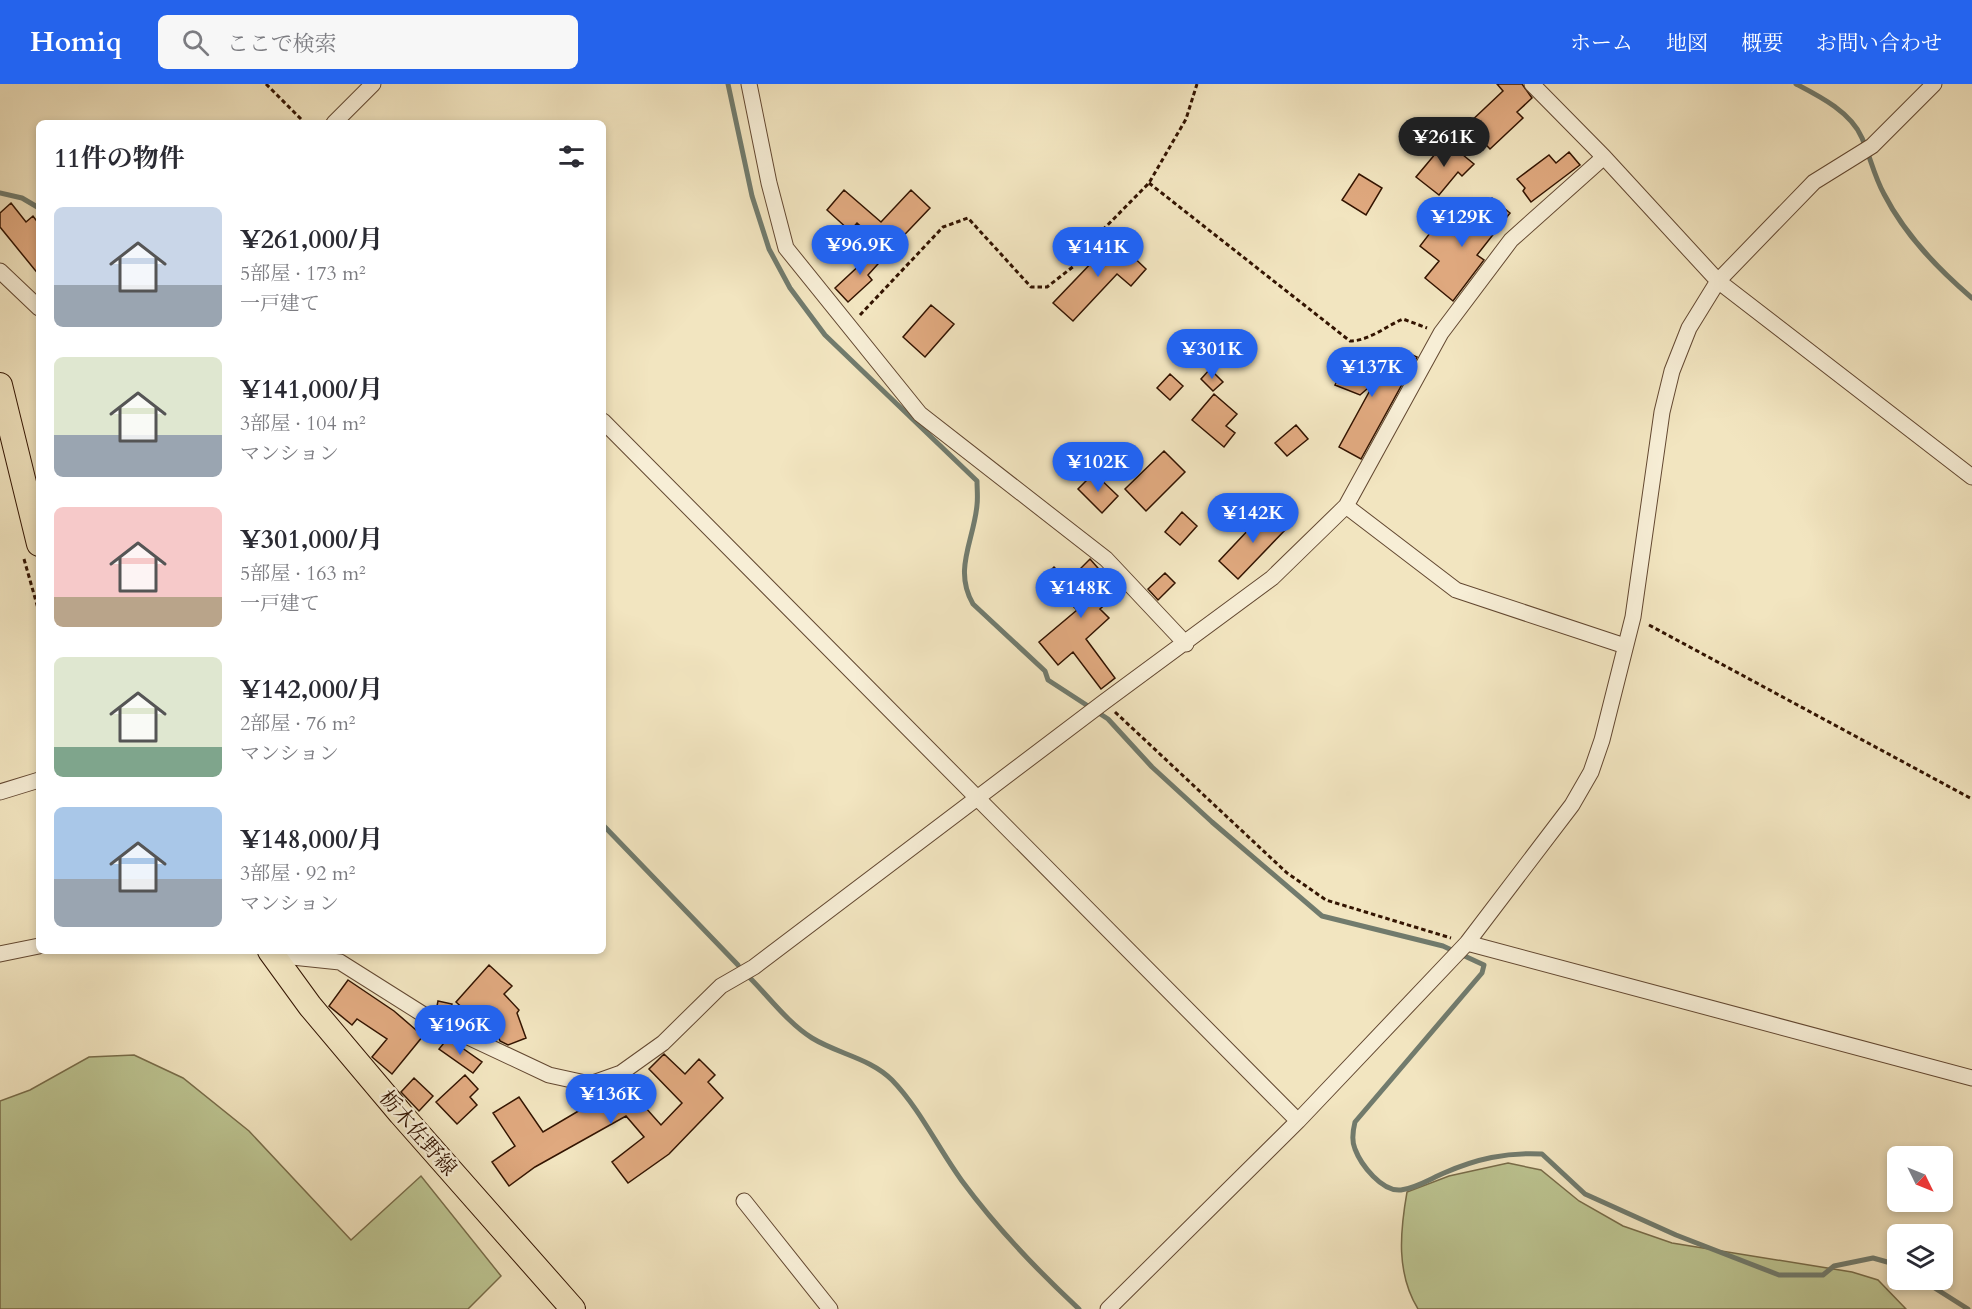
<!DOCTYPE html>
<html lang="ja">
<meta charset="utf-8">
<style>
:root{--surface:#fff;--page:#f7f7f7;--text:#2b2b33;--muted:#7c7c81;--accent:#2563eb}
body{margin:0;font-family:Cardo,"Noto Serif JP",serif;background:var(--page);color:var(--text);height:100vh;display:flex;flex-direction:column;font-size:22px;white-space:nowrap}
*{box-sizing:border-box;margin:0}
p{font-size:20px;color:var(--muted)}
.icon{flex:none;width:33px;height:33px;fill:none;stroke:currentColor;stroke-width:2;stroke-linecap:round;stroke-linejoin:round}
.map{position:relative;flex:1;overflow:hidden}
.details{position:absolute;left:36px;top:36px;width:570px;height:834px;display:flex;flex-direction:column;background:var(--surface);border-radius:9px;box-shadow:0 3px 9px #0003}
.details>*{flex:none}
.needle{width:39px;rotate:133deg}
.controls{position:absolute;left:1887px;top:1062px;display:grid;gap:12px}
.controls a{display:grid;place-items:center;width:66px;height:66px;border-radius:9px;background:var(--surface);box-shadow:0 3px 9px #0003;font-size:30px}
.price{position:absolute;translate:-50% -51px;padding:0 14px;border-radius:21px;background:var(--accent);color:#fff;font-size:20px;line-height:39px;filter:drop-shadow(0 2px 3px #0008)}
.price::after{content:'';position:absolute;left:50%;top:36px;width:18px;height:14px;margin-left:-9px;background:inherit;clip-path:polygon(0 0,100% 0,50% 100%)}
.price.current{background:#222;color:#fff}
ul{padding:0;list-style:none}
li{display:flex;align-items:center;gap:18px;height:150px;padding:0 18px}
li span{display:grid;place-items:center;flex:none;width:168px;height:120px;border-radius:9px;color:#555}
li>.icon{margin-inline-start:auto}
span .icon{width:72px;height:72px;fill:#fffc;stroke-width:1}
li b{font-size:26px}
h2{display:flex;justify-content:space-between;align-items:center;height:72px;padding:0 18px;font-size:26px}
header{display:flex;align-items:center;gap:36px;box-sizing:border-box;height:84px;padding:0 30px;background:var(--accent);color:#fff}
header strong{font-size:28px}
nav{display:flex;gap:33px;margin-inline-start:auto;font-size:21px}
.search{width:420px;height:54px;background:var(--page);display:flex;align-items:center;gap:15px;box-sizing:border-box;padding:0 21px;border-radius:9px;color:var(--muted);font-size:22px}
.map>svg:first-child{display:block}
.green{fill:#bcc491;stroke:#786c49;stroke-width:1.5}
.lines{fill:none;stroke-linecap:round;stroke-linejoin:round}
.stream{stroke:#717b6d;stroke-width:5}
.building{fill:#e0a97f;stroke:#331401;stroke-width:1.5}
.street-casing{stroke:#634831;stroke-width:17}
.primary-casing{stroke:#331401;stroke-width:26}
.path{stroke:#331401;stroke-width:3;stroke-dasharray:4.5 3;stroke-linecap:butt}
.street{stroke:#f7eed6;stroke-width:15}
.primary{stroke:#f2e5c0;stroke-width:24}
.labels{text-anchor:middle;stroke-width:4.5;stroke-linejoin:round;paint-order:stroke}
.street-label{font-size:21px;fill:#331401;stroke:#f7eed6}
</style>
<header>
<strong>Homiq</strong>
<div class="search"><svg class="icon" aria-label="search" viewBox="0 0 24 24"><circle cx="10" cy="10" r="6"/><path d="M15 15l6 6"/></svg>ここで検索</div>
<nav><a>ホーム</a><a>地図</a><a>概要</a><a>お問い合わせ</a></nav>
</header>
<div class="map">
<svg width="1972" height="1225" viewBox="0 0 1972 1225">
<rect width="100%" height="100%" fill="#f2e5c0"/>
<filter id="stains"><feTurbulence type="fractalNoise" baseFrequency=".00333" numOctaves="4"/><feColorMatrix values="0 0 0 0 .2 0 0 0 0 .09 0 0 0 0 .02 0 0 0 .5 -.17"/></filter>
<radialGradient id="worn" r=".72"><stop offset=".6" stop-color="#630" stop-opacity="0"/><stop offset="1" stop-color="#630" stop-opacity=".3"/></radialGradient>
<path class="green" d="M134 971 183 994 249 1047 351 1156 421 1092 501 1192 468 1225H0V1017L30 1006 89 973Z
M1508 1079 1541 1086 1579 1117 1623 1142 1672 1159 1852 1188 1878 1196 1906 1225H1418C1396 1189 1400 1148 1407 1108L1449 1092Z"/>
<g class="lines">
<path class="stream" d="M728 0 752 112 769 165 790 204 825 251 977 397C977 405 978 413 977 421 974 456 953 486 973 520L1045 587 1048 596 1108 635 1152 683 1212 738 1322 832 1443 862 1484 881 1482 889 1355 1038C1353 1046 1351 1056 1355 1065 1361 1081 1382 1108 1401 1106 1416 1104 1430 1095 1444 1089 1476 1075 1506 1068 1542 1070L1585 1110 1676 1151 1779 1191H1823L1834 1182 1873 1174 1898 1181
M1796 0C1819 12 1851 28 1862 54 1870 72 1874 92 1884 110 1905 151 1937 184 1972 214
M0 109 22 114 39 124
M603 741 738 881
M750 894C769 913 789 940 812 954 838 970 870 974 892 996 920 1025 938 1064 962 1097 996 1143 1037 1186 1079 1225
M1922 1196 1968 1225"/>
</g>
<path class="building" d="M1497 0H1522L1532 14 1517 28 1523 34 1490 65 1467 41 1503 7Z
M1446 57 1474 80 1462 92 1458 88 1439 111 1416 93Z
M1569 68 1580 81 1531 118 1523 107 1525 104 1517 95 1549 71 1556 79Z
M1359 90 1382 104 1366 131 1342 116Z
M844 106 881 138 911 106 930 124 889 167 857 139 850 147 827 126Z
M1492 114 1510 129 1477 171 1484 176 1453 217 1425 194 1439 177 1420 162 1440 136 1456 149 1478 120 1484 124Z
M11 119 26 138 33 132 39 140V191L0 143V129Z
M1101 152 1123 172 1127 167 1146 185 1131 202 1117 190 1073 237 1053 219 1097 173 1089 165Z
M879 163 887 170 868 191 872 196 848 218 835 204Z
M931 221 954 240 925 273 903 253Z
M1397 264 1417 273 1361 375 1339 363 1374 299 1360 311 1335 301 1346 277 1383 293Z
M1210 285 1223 298 1213 307 1201 295Z
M1170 290 1183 302 1170 316 1157 304Z
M1214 310 1237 330 1226 342 1235 349 1224 363 1192 336Z
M1296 341 1308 355 1287 372 1275 359Z
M1164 367 1185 388 1146 427 1125 405Z
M1094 389 1118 412 1102 429 1078 405Z
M1268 425 1287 444 1238 495 1219 477Z
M1182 428 1197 442 1180 461 1165 448Z
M1090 475 1119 508 1100 525 1109 534 1086 555 1115 594 1101 605 1073 568 1058 581 1039 558 1077 526 1044 493 1054 483 1068 497Z
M1165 489 1175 499 1158 516 1148 505Z
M489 881 512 902 504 910 519 926 517 929 526 954 508 961 500 957 489 927 478 938 456 918Z
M348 896 394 927 423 952 392 990 372 973 387 955 357 935 352 941 329 922Z
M438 917 452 920 449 933 436 927Z
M448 954 482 978 473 989 439 965Z
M664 970 685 990 699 975 715 991 708 998 723 1014 669 1070 628 1099 612 1078 644 1053 626 1032 535 1083 509 1102 492 1078 515 1062 493 1029 519 1013 543 1048 592 1019 594 1026 606 1018 608 1021 628 1004 661 1041 682 1019 649 985Z
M465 991 478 1005 470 1013 477 1021 457 1040 436 1018Z
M414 994 433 1012 419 1027 401 1008Z"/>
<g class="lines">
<defs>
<path id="street" d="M749 0 769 99 786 164 920 330 1106 475 1186 560
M1532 0 1604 73 1718 197 1972 393
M334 39 373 0
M0 187 39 224
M603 337 1298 1037
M1346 422 1456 506 1625 562
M0 708 39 696
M1467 859 1972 994
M0 870 39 862
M273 871 340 878 432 936 549 991 590 1000 621 989 663 959 721 902 754 883 1104 618 1272 494 1346 422 1441 249 1511 156 1604 73
M744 1117 830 1225
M1108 1225 1298 1037 1467 859 1572 721 1591 688 1602 656 1633 533 1662 328 1672 287 1689 244 1718 197 1814 98 1872 62 1934 0"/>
<path id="primary" d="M0 301 39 460
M270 867 310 922 401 1030 573 1225"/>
</defs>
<use href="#street" class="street-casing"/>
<use href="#primary" class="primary-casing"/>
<path class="path" d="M266 0 305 39
M1149 99 1350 257C1369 257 1386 242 1403 235L1427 244
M860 231 943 143 968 134 1031 203H1047L1074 182 1082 167 1149 99 1186 35 1197 0
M24 475 39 528
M1649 541 1972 715
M1115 628 1287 789 1326 816 1451 854"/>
<use href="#street" class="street"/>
<use href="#primary" class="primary"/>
</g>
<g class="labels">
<g class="street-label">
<text transform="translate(418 1049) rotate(49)" y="7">栃木佐野線</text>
</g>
</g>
<rect width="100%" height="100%" filter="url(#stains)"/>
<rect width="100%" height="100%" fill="url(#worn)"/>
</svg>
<div class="controls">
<a><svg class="needle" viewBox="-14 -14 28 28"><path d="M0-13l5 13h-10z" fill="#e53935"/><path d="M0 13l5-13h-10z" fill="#7c7c81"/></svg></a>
<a><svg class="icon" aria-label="layers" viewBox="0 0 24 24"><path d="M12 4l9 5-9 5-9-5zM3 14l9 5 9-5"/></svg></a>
</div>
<b class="price current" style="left:1444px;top:84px">¥261K</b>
<b class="price" style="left:1462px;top:164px">¥129K</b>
<b class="price" style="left:860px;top:192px">¥96.9K</b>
<b class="price" style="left:1098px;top:194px">¥141K</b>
<b class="price" style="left:1212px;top:296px">¥301K</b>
<b class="price" style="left:1372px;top:314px">¥137K</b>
<b class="price" style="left:1098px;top:409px">¥102K</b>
<b class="price" style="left:1253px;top:460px">¥142K</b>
<b class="price" style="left:1081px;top:535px">¥148K</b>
<b class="price" style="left:460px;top:972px">¥196K</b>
<b class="price" style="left:611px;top:1041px">¥136K</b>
<section class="details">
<h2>11件の物件<svg class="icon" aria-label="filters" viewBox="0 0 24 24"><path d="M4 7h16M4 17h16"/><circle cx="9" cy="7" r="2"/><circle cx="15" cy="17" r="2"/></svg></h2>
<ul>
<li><span style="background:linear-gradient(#c9d6e8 65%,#9aa5b1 0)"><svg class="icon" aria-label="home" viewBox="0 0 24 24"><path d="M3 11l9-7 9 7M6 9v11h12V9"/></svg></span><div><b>¥261,000/月</b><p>5部屋 · 173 m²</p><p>一戸建て</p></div></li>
<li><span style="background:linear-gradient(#dfe7d0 65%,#9aa5b1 0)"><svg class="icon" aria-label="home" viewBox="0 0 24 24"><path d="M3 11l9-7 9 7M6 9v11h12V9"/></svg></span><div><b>¥141,000/月</b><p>3部屋 · 104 m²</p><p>マンション</p></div></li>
<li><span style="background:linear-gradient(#f6c9c9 75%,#b9a48a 0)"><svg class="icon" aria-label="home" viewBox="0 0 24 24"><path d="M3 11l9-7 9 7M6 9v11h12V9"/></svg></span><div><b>¥301,000/月</b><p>5部屋 · 163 m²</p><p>一戸建て</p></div></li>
<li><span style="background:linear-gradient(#dfe7d0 75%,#7fa58c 0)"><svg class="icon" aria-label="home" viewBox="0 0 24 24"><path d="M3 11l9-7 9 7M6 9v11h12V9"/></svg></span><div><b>¥142,000/月</b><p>2部屋 · 76 m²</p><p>マンション</p></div></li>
<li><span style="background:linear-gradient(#a9c7e8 60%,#9aa5b1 0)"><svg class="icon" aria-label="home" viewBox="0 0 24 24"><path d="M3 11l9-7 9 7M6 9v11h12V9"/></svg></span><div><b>¥148,000/月</b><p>3部屋 · 92 m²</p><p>マンション</p></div></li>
</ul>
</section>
</div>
